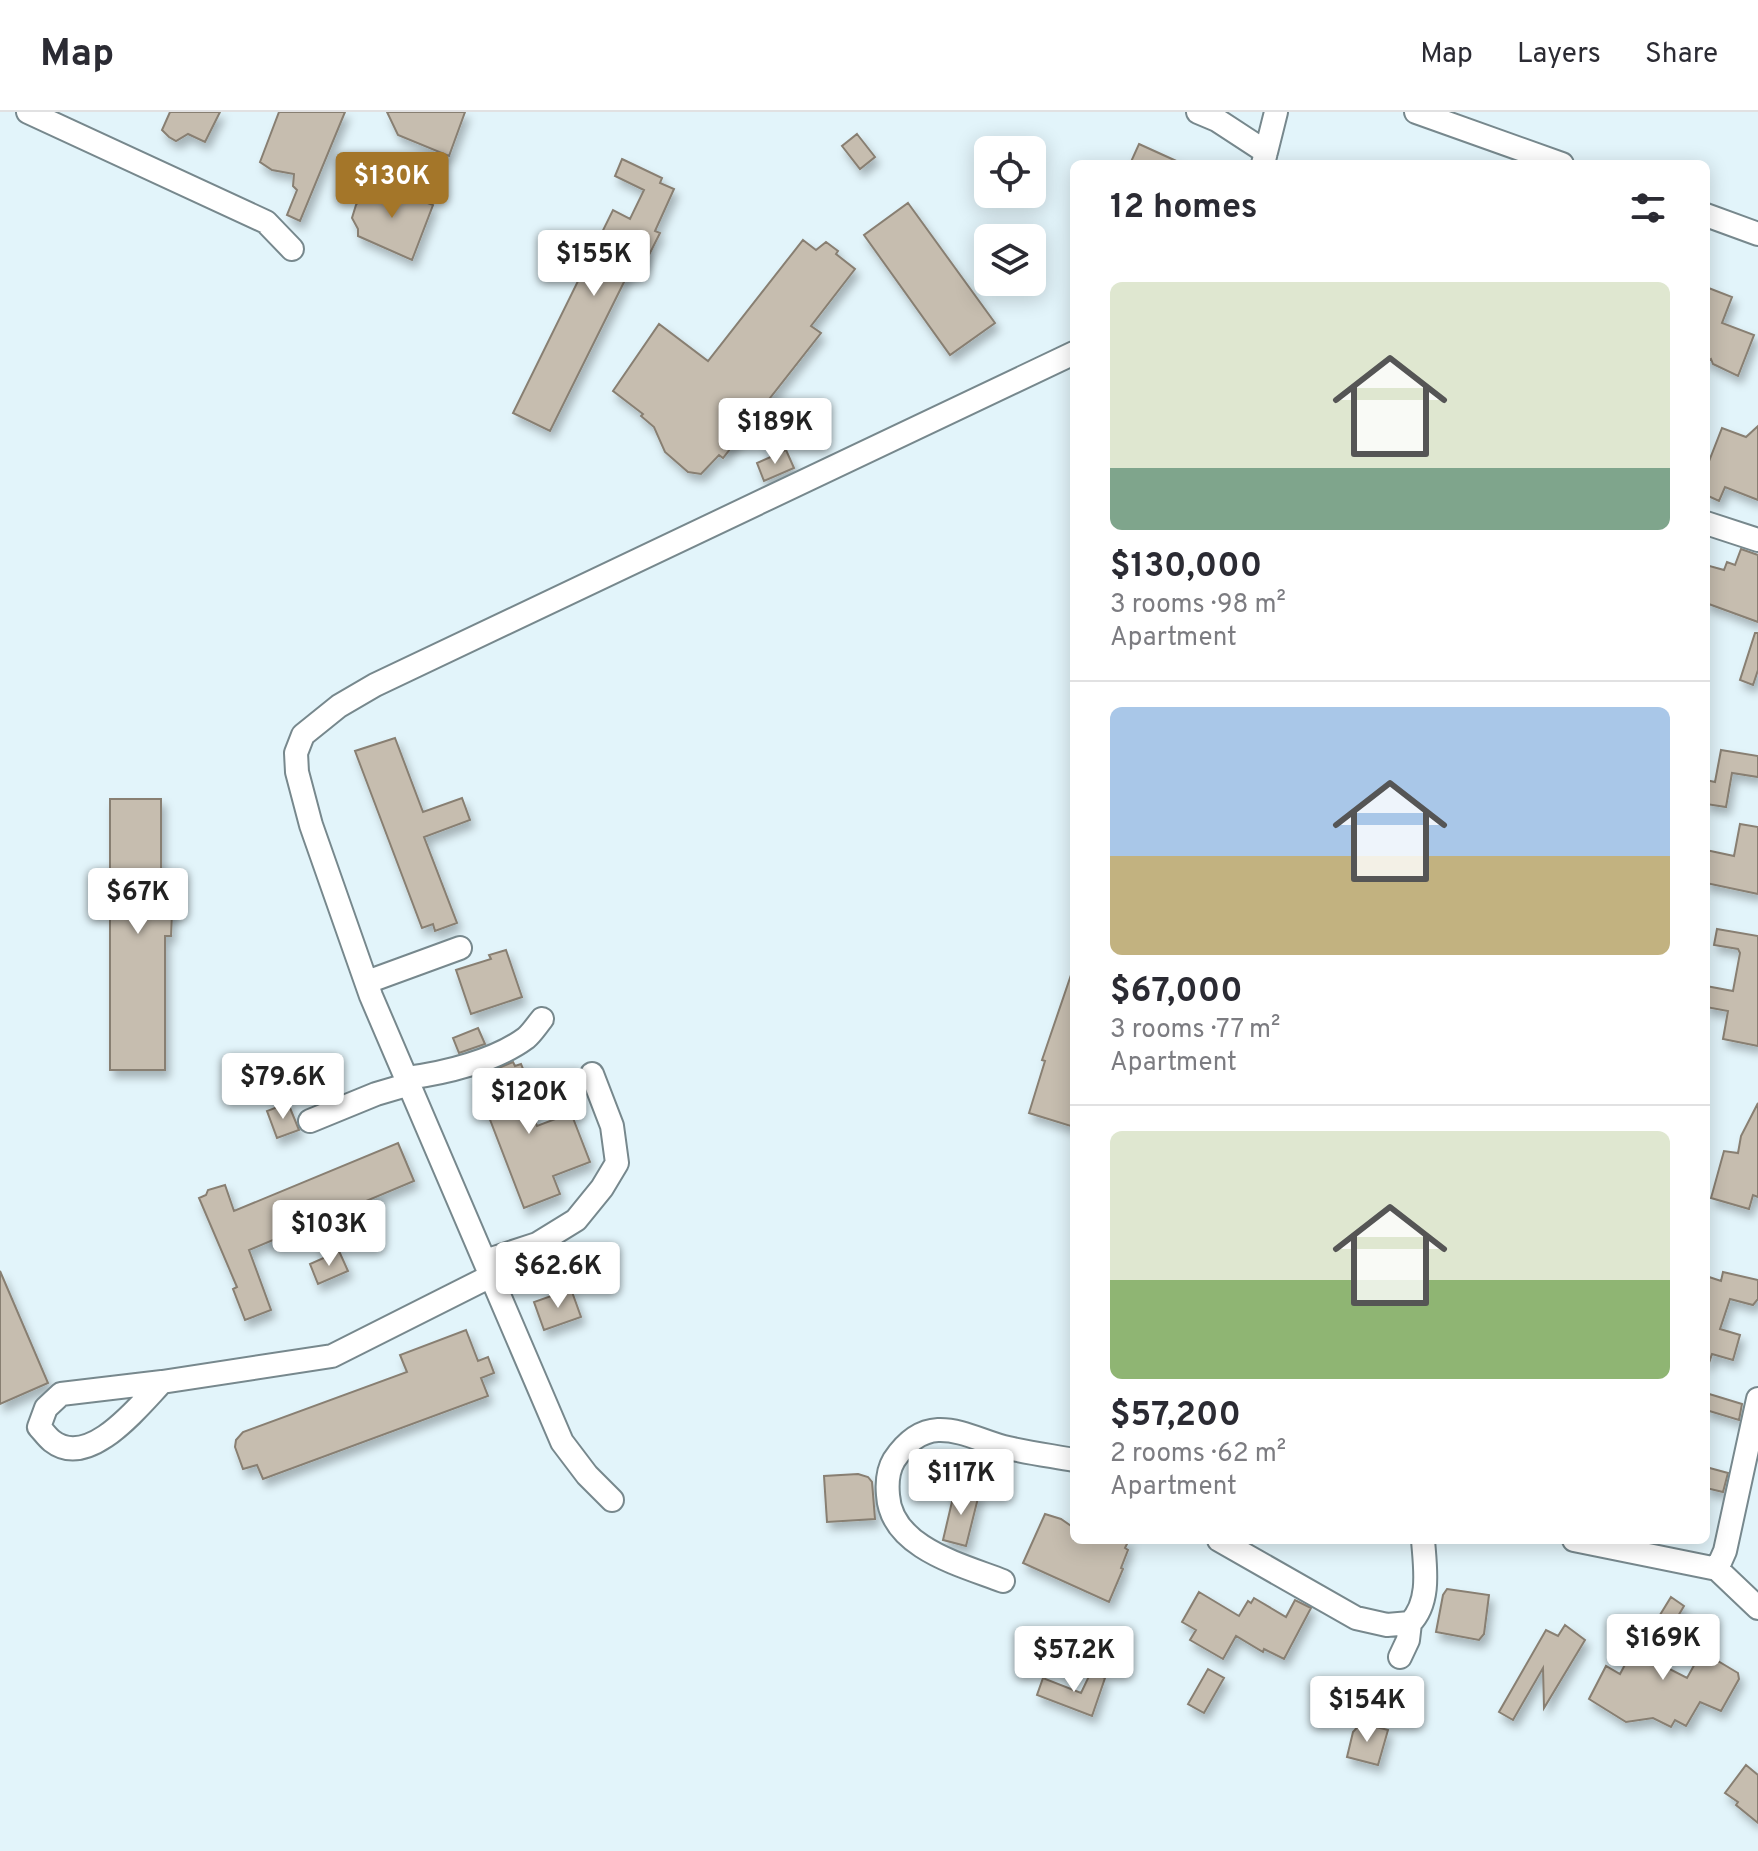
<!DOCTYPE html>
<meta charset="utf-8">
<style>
:root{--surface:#fff;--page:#f2f2f3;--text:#2b2b33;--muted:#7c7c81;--line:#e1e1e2;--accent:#a47629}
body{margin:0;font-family:Overpass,sans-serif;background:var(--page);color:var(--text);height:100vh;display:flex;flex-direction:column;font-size:30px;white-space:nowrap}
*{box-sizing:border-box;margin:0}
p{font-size:26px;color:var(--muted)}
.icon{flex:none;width:44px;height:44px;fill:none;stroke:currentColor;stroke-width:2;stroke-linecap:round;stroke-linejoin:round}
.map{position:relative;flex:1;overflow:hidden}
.details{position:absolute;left:1070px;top:48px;width:640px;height:1384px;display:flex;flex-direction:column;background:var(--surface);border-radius:12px;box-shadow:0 4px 20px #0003}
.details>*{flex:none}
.tools{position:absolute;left:974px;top:24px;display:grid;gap:16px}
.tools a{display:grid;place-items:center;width:72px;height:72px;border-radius:12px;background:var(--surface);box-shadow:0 4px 20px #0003;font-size:40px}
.price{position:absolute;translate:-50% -68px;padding:0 18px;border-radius:8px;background:#fff;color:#222;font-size:26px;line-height:52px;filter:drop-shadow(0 2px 4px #0008)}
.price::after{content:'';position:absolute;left:50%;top:48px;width:24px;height:18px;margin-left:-12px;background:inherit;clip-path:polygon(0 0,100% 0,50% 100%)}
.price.on{background:var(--accent);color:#fff}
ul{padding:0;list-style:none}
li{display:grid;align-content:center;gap:16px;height:424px;padding:0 40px}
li+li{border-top:2px solid var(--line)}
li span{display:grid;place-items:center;height:248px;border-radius:12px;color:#555}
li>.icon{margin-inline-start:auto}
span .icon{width:144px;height:144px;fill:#fffc;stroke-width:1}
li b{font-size:34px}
h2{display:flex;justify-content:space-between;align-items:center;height:96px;padding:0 40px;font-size:34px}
header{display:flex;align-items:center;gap:48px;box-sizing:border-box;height:112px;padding:0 40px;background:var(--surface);border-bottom:2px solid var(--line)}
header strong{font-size:38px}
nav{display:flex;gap:44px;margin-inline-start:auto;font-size:28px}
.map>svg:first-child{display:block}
.building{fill:#c6bdaf;stroke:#887f72;stroke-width:2;filter:url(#shadow)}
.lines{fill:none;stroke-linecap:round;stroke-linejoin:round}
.street-casing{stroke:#77888d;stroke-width:26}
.street{stroke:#fff;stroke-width:22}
</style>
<header>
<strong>Map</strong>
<nav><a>Map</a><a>Layers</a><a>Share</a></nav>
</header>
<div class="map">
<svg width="1758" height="1739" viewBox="0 0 1758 1739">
<defs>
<filter id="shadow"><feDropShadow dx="4" dy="7" stdDeviation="4" flood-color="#0004"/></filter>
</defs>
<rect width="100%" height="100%" fill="#e2f4fa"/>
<path class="building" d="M170 0H220L205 30 188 22 176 29 169 25 162 18Z
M279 0H345L300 109 287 103 297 78 293 74 294 62 272 58 260 50Z
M387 0H465L449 44 398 23Z
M857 22 875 45 860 57 842 34Z
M1139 32 1183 52H1130Z
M622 47 662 66 660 71 674 77 655 119 660 121 644 153 635 148 550 319 513 301 613 98 630 107 644 78 615 64Z
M379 73 433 93 412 148 358 124V117L352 106 356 93 369 75Z
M908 91 995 211 950 243 864 123Z
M803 128 816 138 826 130 838 139 836 142 855 157 811 214 821 221 723 346 719 343 701 362 688 360 665 340 654 315 641 304 643 302 613 279 659 212 708 249Z
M1706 175 1732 185 1722 211 1754 223 1738 264 1713 252 1711 247 1706 250Z
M1758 314V388L1725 375 1719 389 1706 383V357L1722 316 1746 325Z
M786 338 794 356 764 369 757 351Z
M1741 437 1758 443V510L1706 491V453L1724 458 1727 450 1735 453Z
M1755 521H1758V558L1753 573 1740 568Z
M395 626 423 700 462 686 470 708 424 725 457 811 435 819 433 812 422 816 355 639Z
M1721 638 1758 644V665L1732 661 1726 695 1706 692V668L1715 670Z
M110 687H161V779H173L171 824H165V958H110Z
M1740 712 1758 715V782L1706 771V738L1734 744Z
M1717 817 1758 824V934L1723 927 1728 899 1706 895V874L1733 879 1740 841 1738 837 1714 833Z
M506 838 522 885 471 902 456 858 491 847 489 843Z
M1071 863H1074V1015L1029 1001 1045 949 1042 948Z
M478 916 485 932 459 941 453 926Z
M513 950 515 954 521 952 531 976 523 979 537 1014 571 1001 590 1050 553 1064 560 1082 524 1096 474 966Z
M288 991 299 1018 277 1026 267 999Z
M1758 991V1085L1753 1083 1749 1097 1711 1086 1724 1039 1738 1041 1741 1024Z
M398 1031 414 1069 249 1138 271 1198 245 1208 233 1177 237 1175 199 1086 206 1083 208 1078 225 1073 234 1099Z
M339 1139 348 1159 318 1172 310 1152Z
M0 1159 48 1271 0 1292Z
M1723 1160 1758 1168V1187L1753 1193 1730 1187 1720 1217 1740 1223 1733 1248 1712 1242 1709 1251 1706 1250V1164L1721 1169Z
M571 1177 581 1205 544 1218 534 1190Z
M466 1218 478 1249 488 1245 494 1261 481 1266 488 1284 263 1367 257 1353 243 1357 235 1335 236 1328 243 1320 407 1260 400 1243Z
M1706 1281 1742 1292 1739 1308 1706 1298Z
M1706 1355 1728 1361 1723 1380 1706 1376Z
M858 1362 868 1365 872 1370 875 1407 827 1410 824 1364Z
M955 1377 979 1382 966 1434 943 1428Z
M1045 1402 1061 1407 1074 1416V1428H1129L1125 1436 1128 1438 1121 1456 1123 1457 1109 1490 1023 1451Z
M1447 1477 1489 1483 1484 1522 1479 1528 1436 1520 1443 1483Z
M1199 1480 1239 1504 1248 1489 1251 1491 1254 1486 1286 1505 1295 1488 1311 1496 1284 1547 1264 1537 1263 1540 1236 1524 1223 1547 1190 1528 1196 1518 1182 1510Z
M1671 1485 1684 1494 1652 1548 1687 1566 1697 1548 1701 1551 1706 1542 1738 1561 1739 1567 1721 1599 1700 1590 1686 1614 1675 1608 1671 1615 1653 1606 1626 1610 1589 1587 1606 1554 1620 1562 1629 1545 1633 1547Z
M1565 1513 1585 1528 1544 1596 1543 1556 1513 1608 1499 1600 1546 1518 1558 1524Z
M1208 1557 1224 1566 1204 1601 1188 1592Z
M1091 1560 1105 1566 1092 1604 1037 1583 1043 1566 1081 1581Z
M1361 1611 1388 1618 1378 1653 1347 1645 1353 1620Z
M1746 1653 1758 1663V1711L1736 1693 1738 1690 1725 1681Z"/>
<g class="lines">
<defs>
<path id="street" d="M28 0 266 110 292 137
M1198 0 1217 8 1266 40
M1416 0 1562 52
M1263 52 1276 0
M1706 103 1758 122
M1706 411 1758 428
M367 870 460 836
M407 966C445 961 495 949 526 926 532 921 537 913 542 907
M310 1009 376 982 410 972
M485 1149 537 1132 576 1108 602 1076 617 1051 612 1014 592 962
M162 1270C139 1294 89 1358 52 1329 47 1325 43 1319 39 1315L46 1296 61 1282 162 1270 332 1244 491 1164
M612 1388 587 1363 562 1330 371 884 311 713 297 660 296 641 303 623 339 594 375 573 1074 241
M1219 1428 1356 1506 1387 1513 1410 1511C1431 1490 1425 1455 1423 1428
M1574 1428 1717 1457
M1717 1457 1725 1439 1758 1287
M1717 1457 1758 1496
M1003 1469C962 1453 891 1436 888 1383 887 1372 888 1358 894 1348 904 1333 919 1319 938 1318 962 1317 985 1331 1008 1336 1030 1341 1052 1344 1074 1348
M1400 1545 1408 1528 1410 1511"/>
</defs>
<use href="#street" class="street-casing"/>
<use href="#street" class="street"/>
</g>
</svg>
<div class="tools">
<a><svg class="icon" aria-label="locate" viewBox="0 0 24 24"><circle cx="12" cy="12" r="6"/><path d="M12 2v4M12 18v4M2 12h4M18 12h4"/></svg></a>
<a><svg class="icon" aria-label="layers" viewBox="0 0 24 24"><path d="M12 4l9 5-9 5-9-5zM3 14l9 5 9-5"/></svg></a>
</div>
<b class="price on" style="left:392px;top:108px">$130K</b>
<b class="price" style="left:594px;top:186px">$155K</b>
<b class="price" style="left:775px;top:354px">$189K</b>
<b class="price" style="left:138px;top:824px">$67K</b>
<b class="price" style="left:283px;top:1009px">$79.6K</b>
<b class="price" style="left:529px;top:1024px">$120K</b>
<b class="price" style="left:329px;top:1156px">$103K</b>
<b class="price" style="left:558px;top:1198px">$62.6K</b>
<b class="price" style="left:961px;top:1405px">$117K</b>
<b class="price" style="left:1663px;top:1570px">$169K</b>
<b class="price" style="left:1074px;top:1582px">$57.2K</b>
<b class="price" style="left:1367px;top:1632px">$154K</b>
<section class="details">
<h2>12 homes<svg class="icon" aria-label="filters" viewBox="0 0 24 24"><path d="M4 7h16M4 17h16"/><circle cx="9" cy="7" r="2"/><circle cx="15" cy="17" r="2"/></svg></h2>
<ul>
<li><span style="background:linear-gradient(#dfe7d0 75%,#7fa58c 0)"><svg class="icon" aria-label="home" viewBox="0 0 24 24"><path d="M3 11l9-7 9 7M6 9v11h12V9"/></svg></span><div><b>$130,000</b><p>3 rooms · 98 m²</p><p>Apartment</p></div></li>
<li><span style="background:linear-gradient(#a9c7e8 60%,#c2b280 0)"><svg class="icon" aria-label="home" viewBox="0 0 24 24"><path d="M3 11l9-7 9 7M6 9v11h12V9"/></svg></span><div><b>$67,000</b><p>3 rooms · 77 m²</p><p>Apartment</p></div></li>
<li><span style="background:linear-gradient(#dfe7d0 60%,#8fb573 0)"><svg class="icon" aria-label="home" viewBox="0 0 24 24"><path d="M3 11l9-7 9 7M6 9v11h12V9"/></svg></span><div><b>$57,200</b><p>2 rooms · 62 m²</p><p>Apartment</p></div></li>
</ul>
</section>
</div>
